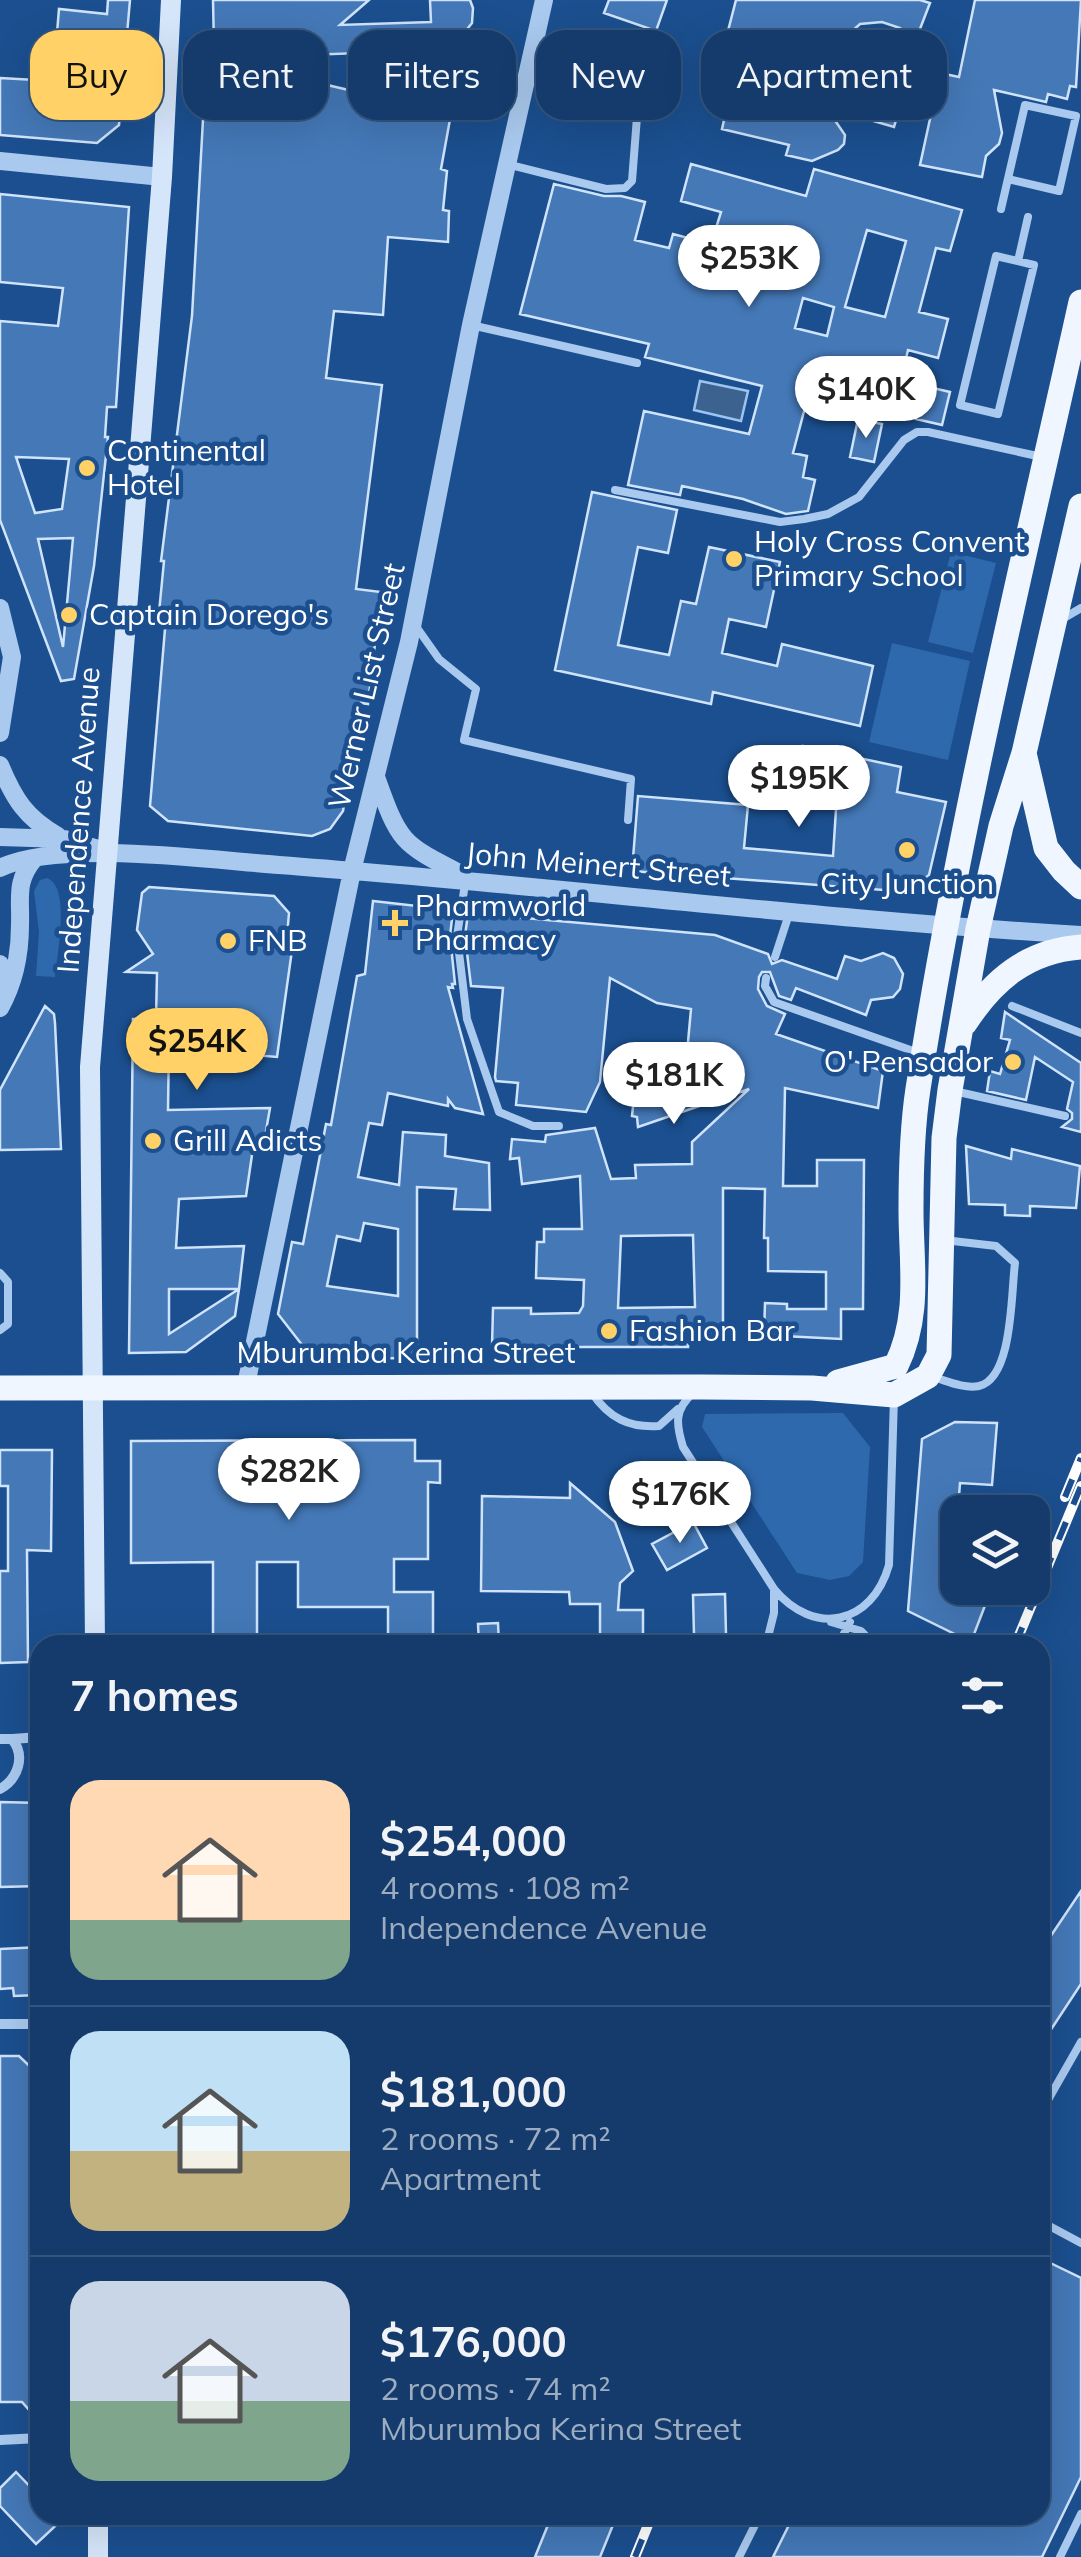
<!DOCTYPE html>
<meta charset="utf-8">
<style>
:root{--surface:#143b6b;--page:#214673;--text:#f1f3f6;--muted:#9dadc1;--line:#33557e;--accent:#ffd166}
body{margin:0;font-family:Mulish,sans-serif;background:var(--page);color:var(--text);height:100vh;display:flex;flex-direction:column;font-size:38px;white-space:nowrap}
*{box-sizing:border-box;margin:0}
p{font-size:32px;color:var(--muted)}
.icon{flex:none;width:55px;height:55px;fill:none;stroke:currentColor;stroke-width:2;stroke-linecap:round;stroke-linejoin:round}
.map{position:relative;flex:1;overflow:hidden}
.panel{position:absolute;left:30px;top:1635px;width:1020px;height:890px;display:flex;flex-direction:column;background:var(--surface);border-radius:30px;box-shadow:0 10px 40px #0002,0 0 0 2px var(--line)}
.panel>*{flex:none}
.top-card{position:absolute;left:30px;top:30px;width:1022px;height:90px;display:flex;gap:20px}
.controls{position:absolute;left:940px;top:1495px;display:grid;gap:20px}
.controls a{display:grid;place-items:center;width:110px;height:110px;border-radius:20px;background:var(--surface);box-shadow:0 10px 40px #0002,0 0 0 2px var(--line);font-size:50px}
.price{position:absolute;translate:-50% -85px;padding:0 22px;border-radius:35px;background:#fff;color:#222;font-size:32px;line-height:65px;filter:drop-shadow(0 2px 5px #0008)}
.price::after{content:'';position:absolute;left:50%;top:60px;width:30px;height:22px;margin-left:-15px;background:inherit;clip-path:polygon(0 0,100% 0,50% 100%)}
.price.on{background:var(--accent);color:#111}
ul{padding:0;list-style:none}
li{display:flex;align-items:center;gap:30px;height:250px;padding:0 40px}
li+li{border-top:2px solid var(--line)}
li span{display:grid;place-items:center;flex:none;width:280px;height:200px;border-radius:30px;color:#555}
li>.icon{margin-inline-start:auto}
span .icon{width:120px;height:120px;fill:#fffc;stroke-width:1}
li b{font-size:42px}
h2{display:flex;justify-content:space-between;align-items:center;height:120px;padding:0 40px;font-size:42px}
.chip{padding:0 35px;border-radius:30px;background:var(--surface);box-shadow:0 10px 40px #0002,0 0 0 2px var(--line);font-size:35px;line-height:90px}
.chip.on{background:var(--accent);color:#111}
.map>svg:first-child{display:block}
.green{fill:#2e69ad}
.water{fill:#3c6290;stroke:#9cc4f0;stroke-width:2.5}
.building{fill:#4478b7;stroke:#cfe3fa;stroke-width:2.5;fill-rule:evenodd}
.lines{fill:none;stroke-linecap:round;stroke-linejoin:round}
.service{stroke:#a9c9ee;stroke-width:8}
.minor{stroke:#a9c9ee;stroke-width:10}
.tertiary{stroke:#a9c9ee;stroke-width:18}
.secondary{stroke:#d6e6fa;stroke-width:20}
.primary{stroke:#f0f6ff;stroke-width:25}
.rail-casing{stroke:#fff;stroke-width:10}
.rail{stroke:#1b4f8f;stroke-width:6;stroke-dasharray:19;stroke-linecap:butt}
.poi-dot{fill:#ffd166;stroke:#1b4f8f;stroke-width:4}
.labels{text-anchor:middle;stroke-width:9;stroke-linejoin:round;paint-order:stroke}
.poi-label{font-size:30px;fill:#fff;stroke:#1b4f8f;text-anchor:start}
.street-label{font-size:30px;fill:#fff;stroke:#1b4f8f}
</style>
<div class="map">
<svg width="1081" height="2557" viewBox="0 0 1081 2557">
<rect width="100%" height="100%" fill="#1b4f8f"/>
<path class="green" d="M951 552 996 563 973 653 928 642Z
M892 643 970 661 948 760 869 742Z
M47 878C71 887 57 954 55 977L36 976 39 932 34 891 40 880Z
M843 1413 870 1447 863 1562 849 1576 830 1580 797 1573 702 1427 705 1414Z"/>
<path class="water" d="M700 381 748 391 741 421 694 410Z"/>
<path class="building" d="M108 0H130L119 125 97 143 0 135V78L53 81 59 9 107 14Z
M213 0H369L340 25 431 22 430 0H470L473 8 472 23 456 43 457 68 389 69V52L306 55 305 44 214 47Z
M609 0H667L656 31 604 13Z
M736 0H920L930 3 908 60 913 62 894 127 873 121 900 28 882 22 860 24 848 35 836 82 842 84 834 119 845 135 844 144 838 150 812 161 786 155 789 145 722 129 732 85 715 81ZM764 54 808 66 797 110 752 100Z
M975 0H1081L1076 87 1070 86 1067 99 1048 94 1046 102 994 90 1002 133 999 144 986 156 982 177 920 165 940 73 959 77Z
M206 66 306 80 451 114 441 169 447 171 443 210 449 211 448 242 388 237 383 315 334 311 326 378 382 385 356 589 381 592 368 704 361 703 343 811 330 829 312 836 168 821 150 806 165 629 158 623 164 561H161L192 316Z
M691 164 806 196 814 169 962 210 950 251 936 248 919 312 948 319 938 358 908 350 899 389 843 374 839 391 811 385 793 453 807 456 803 477 815 480 808 511 786 514 743 499 682 486 680 495 628 485 644 411 749 434 762 386 645 357 649 344 520 314 554 184 604 196H621L645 202 635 240 669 248 673 234 711 244 721 212 681 201ZM867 230 906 241 885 317 845 307ZM803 298 834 307 827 336 795 328Z
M0 194 129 207 116 407H107L105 437H108L94 566 74 679 61 681 0 520V321L58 326 63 288 0 282ZM16 457 69 459 62 509 35 513ZM73 538 63 647 38 539Z
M924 386 950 392 942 425 916 419Z
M858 419 882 424 874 462 850 457Z
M592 492 677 510 668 553 638 547 618 645 669 655 681 601 696 604 709 547 780 562 766 627 729 619 722 653 777 666 782 644 873 666 860 726 713 692 711 704 555 670Z
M803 746 901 767 897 792 946 802 929 875 910 892 632 871 638 796 748 805 744 848 833 856 838 778 793 773V791H757L758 749 803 750Z
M149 887 274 896 289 913 286 948 292 950 277 1057 242 1054V1046L169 1043 168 1110 270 1108 263 1148H253L246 1196 179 1199 176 1248 244 1246 239 1289H169V1334L239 1289 235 1316 186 1352 129 1353 133 1019H156L157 973 126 972 153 954 137 930 142 893Z
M373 901 453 910 450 936 455 984H452L453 988 448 987 483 1114 455 1108 448 1099V1106L388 1093 382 1125 369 1123 358 1177 399 1185 403 1132 446 1135 445 1156 489 1163 490 1210 454 1209 456 1189 417 1187V1358L313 1359 278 1314 292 1242 303 1244 326 1124 331 1125 357 976 365 974ZM364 1223 398 1229V1296L327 1286 337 1236 360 1241Z
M468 913 715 935 768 954 772 964 782 960 837 979 845 956 861 961 883 953 894 958 903 974 900 989 893 997 871 1000 866 1015 796 988 791 1000 779 996 770 972H762L759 977 758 989 767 1006 785 1014 776 1034 883 1071 878 1108 785 1088 783 1186H817V1160H864L863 1309H841V1339L764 1335 765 1303 787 1304V1309H826V1272L768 1271V1238H764L765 1189 723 1188V1340H688V1347H492L493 1308H531V1314L579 1313 583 1306 584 1280 536 1278 537 1242H544V1229H582L580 1176 522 1184 519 1158 510 1159 512 1139 545 1142 546 1135 595 1128 611 1179 636 1178 635 1165 692 1164V1142L749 1089 638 1127 637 1117 632 1116 638 1059 688 1042 691 1009 657 1003 610 978 600 1082 586 1112 516 1105 518 1083 496 1081 495 1077 503 988 471 986 465 936ZM693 1235 695 1307 618 1308 621 1236Z
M45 1006 54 1014 55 1023 61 1149 0 1150V1090Z
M1005 1012 1081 1063V1132L1062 1127 1072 1119V1113L1067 1109 1073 1082 1035 1057 1026 1100 987 1091 990 1071 1000 1074 1010 1040 1001 1038Z
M966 1146 1011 1159 1012 1149 1080 1166 1076 1208 1030 1206V1216L1005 1215V1205L969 1204Z
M955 1422 997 1423 992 1485 960 1483 952 1589 986 1603 971 1642 908 1611 922 1439Z
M415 1440V1461H440V1483L428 1482V1559H394V1592H433V1645H388V1607H298V1562H257V1645H213V1562L131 1563V1441Z
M0 1450H52L51 1551 27 1550 28 1662 0 1663V1571H8V1486H0Z
M570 1483 615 1522 633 1571 620 1583 618 1610H643V1645H600V1604H570L569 1592 481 1591 482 1496 570 1498Z
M693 1522 707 1548 667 1570 652 1544Z
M725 1594 726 1634 694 1635 693 1595Z
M498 1623 499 1645H479L478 1624Z
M0 1802 40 1803V1886L0 1887Z
M1081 1891V1984L1052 2028 1040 2016V1952Z
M40 1947 38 1995 14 1996 13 1988 0 1989V1949Z
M0 2056H19L40 2076V2402L30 2411 22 2402H0Z
M1040 2258 1081 2278V2477L1042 2557H773L794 2515H1040Z
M16 2472 40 2497V2515H67L36 2544 0 2506V2488Z
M552 2515H617L600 2557H535Z"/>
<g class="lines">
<path class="service" d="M507 164 606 189 625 188 632 181 637 117
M1001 209 1025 105 1076 116 1059 191 1008 179
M996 256 1034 265 998 414 960 405Z
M1018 261 1028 217
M471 325 637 363
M615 490 780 522 804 519 828 514 859 497 904 440 917 432H928L1042 457
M1064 618 1081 608
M415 625 439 659 476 689 464 740 631 779 628 820
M465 884 457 936 467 1019 499 1112 533 1126H559
M775 957 790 911
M766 978 765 986 774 1002 919 1053
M1012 1006 1081 1033
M954 1091 1065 1116
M0 1273 8 1282V1324L0 1330
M933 1377C947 1381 964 1389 979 1386 1013 1378 1011 1293 1015 1263L996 1246 944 1240
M592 1393C609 1418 629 1428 659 1426L678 1409
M693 1393C674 1410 676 1424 683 1447L774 1589C814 1637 872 1625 889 1565L894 1397
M831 1622 861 1631 875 1645
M766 1645 774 1613V1589
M838 1645 850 1622
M1040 2114 1081 2042
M1040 2221 1081 2243
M739 2557 760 2515
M1060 2557 1081 2514"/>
<path class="minor" d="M0 1739H12C26 1756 18 1779 0 1789
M12 1739 40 1737
M0 2024H40
M0 2440 40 2438"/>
<path class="tertiary" d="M0 161 162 177
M0 608 12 657 0 733
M0 765C14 799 26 818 58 836
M376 777C400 844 401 843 463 875
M0 837 64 839 98 849
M0 868C59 839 210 860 279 865 547 885 813 919 1081 935
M0 964V978
M0 1008C14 983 20 954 20 925 21 897 15 882 34 859
M246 1385 352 871 409 642 471 325 544 0"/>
<path class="secondary" d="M95 1645 90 1067 162 177 171 0
M98 2557V2515"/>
<path class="primary" d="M1024 753 1046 848 1064 871 1081 887
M965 1023C993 980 1027 951 1081 947
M838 1382 896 1366C921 1315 911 1265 911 1210 911 1170 912 1128 918 1089 959 824 1023 563 1081 302
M0 1388 701 1387 812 1388 894 1395 928 1376 939 1355 944 1138 950 1090 978 929 1001 826 1024 753 1081 506"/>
<defs>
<path id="rail" d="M1065 1497 1081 1458
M1015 1645 1081 1486
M635 2557 652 2515"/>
</defs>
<use href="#rail" class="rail-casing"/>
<use href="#rail" class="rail"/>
</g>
<g class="poi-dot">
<circle cx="87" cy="468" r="10"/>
<circle cx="734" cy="559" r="10"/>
<circle cx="69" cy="615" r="10"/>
<circle cx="907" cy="850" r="10"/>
<path d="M390 908h10v10h10v10h-10v10h-10v-10h-10v-10h10z"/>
<circle cx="228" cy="941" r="10"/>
<circle cx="1013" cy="1062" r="10"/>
<circle cx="153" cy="1141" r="10"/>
<circle cx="609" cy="1331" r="10"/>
</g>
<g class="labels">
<g class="poi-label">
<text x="107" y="461">Continental<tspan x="107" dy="34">Hotel</tspan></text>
<text x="754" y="552">Holy Cross Convent<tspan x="754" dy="34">Primary School</tspan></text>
<text x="89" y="625">Captain Dorego's</text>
<text x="907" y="894" text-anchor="middle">City Junction</text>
<text x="415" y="916">Pharmworld<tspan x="415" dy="34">Pharmacy</tspan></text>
<text x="248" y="951">FNB</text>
<text x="993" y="1072" text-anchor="end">O' Pensador</text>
<text x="173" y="1151">Grill Adicts</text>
<text x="629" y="1341">Fashion Bar</text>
</g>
<g class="street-label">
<text transform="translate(367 686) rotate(-77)" y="10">Werner List Street</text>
<text transform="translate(79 820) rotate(-86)" y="10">Independence Avenue</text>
<text transform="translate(598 865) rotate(5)" y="10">John Meinert Street</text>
<text x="406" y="1363">Mburumba Kerina Street</text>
</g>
</g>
</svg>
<div class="controls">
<a><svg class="icon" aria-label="layers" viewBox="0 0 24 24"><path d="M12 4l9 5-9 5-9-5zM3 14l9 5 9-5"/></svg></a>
</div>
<b class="price" style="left:749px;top:310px">$253K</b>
<b class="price" style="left:866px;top:441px">$140K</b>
<b class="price" style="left:799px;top:830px">$195K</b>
<b class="price on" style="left:197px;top:1093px">$254K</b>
<b class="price" style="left:674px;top:1127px">$181K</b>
<b class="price" style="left:289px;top:1523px">$282K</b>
<b class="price" style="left:680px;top:1546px">$176K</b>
<div class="top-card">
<a class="chip on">Buy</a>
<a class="chip">Rent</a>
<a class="chip">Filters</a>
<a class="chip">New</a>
<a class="chip">Apartment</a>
</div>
<section class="panel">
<h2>7 homes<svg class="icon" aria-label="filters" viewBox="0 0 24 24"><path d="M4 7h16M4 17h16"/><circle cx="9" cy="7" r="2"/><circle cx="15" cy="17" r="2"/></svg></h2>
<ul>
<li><span style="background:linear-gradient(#ffd9b3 70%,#7fa58c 0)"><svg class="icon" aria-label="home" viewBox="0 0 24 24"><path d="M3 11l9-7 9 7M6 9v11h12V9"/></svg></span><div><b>$254,000</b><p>4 rooms · 108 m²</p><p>Independence Avenue</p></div></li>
<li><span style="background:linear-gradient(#bfe0f5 60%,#c2b280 0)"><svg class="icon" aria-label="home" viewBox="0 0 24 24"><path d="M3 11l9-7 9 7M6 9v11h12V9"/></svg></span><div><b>$181,000</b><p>2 rooms · 72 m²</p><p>Apartment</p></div></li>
<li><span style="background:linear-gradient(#c9d6e8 60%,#7fa58c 0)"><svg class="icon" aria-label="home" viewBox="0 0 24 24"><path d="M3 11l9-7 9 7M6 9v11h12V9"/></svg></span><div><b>$176,000</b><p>2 rooms · 74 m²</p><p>Mburumba Kerina Street</p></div></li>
</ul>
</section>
</div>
